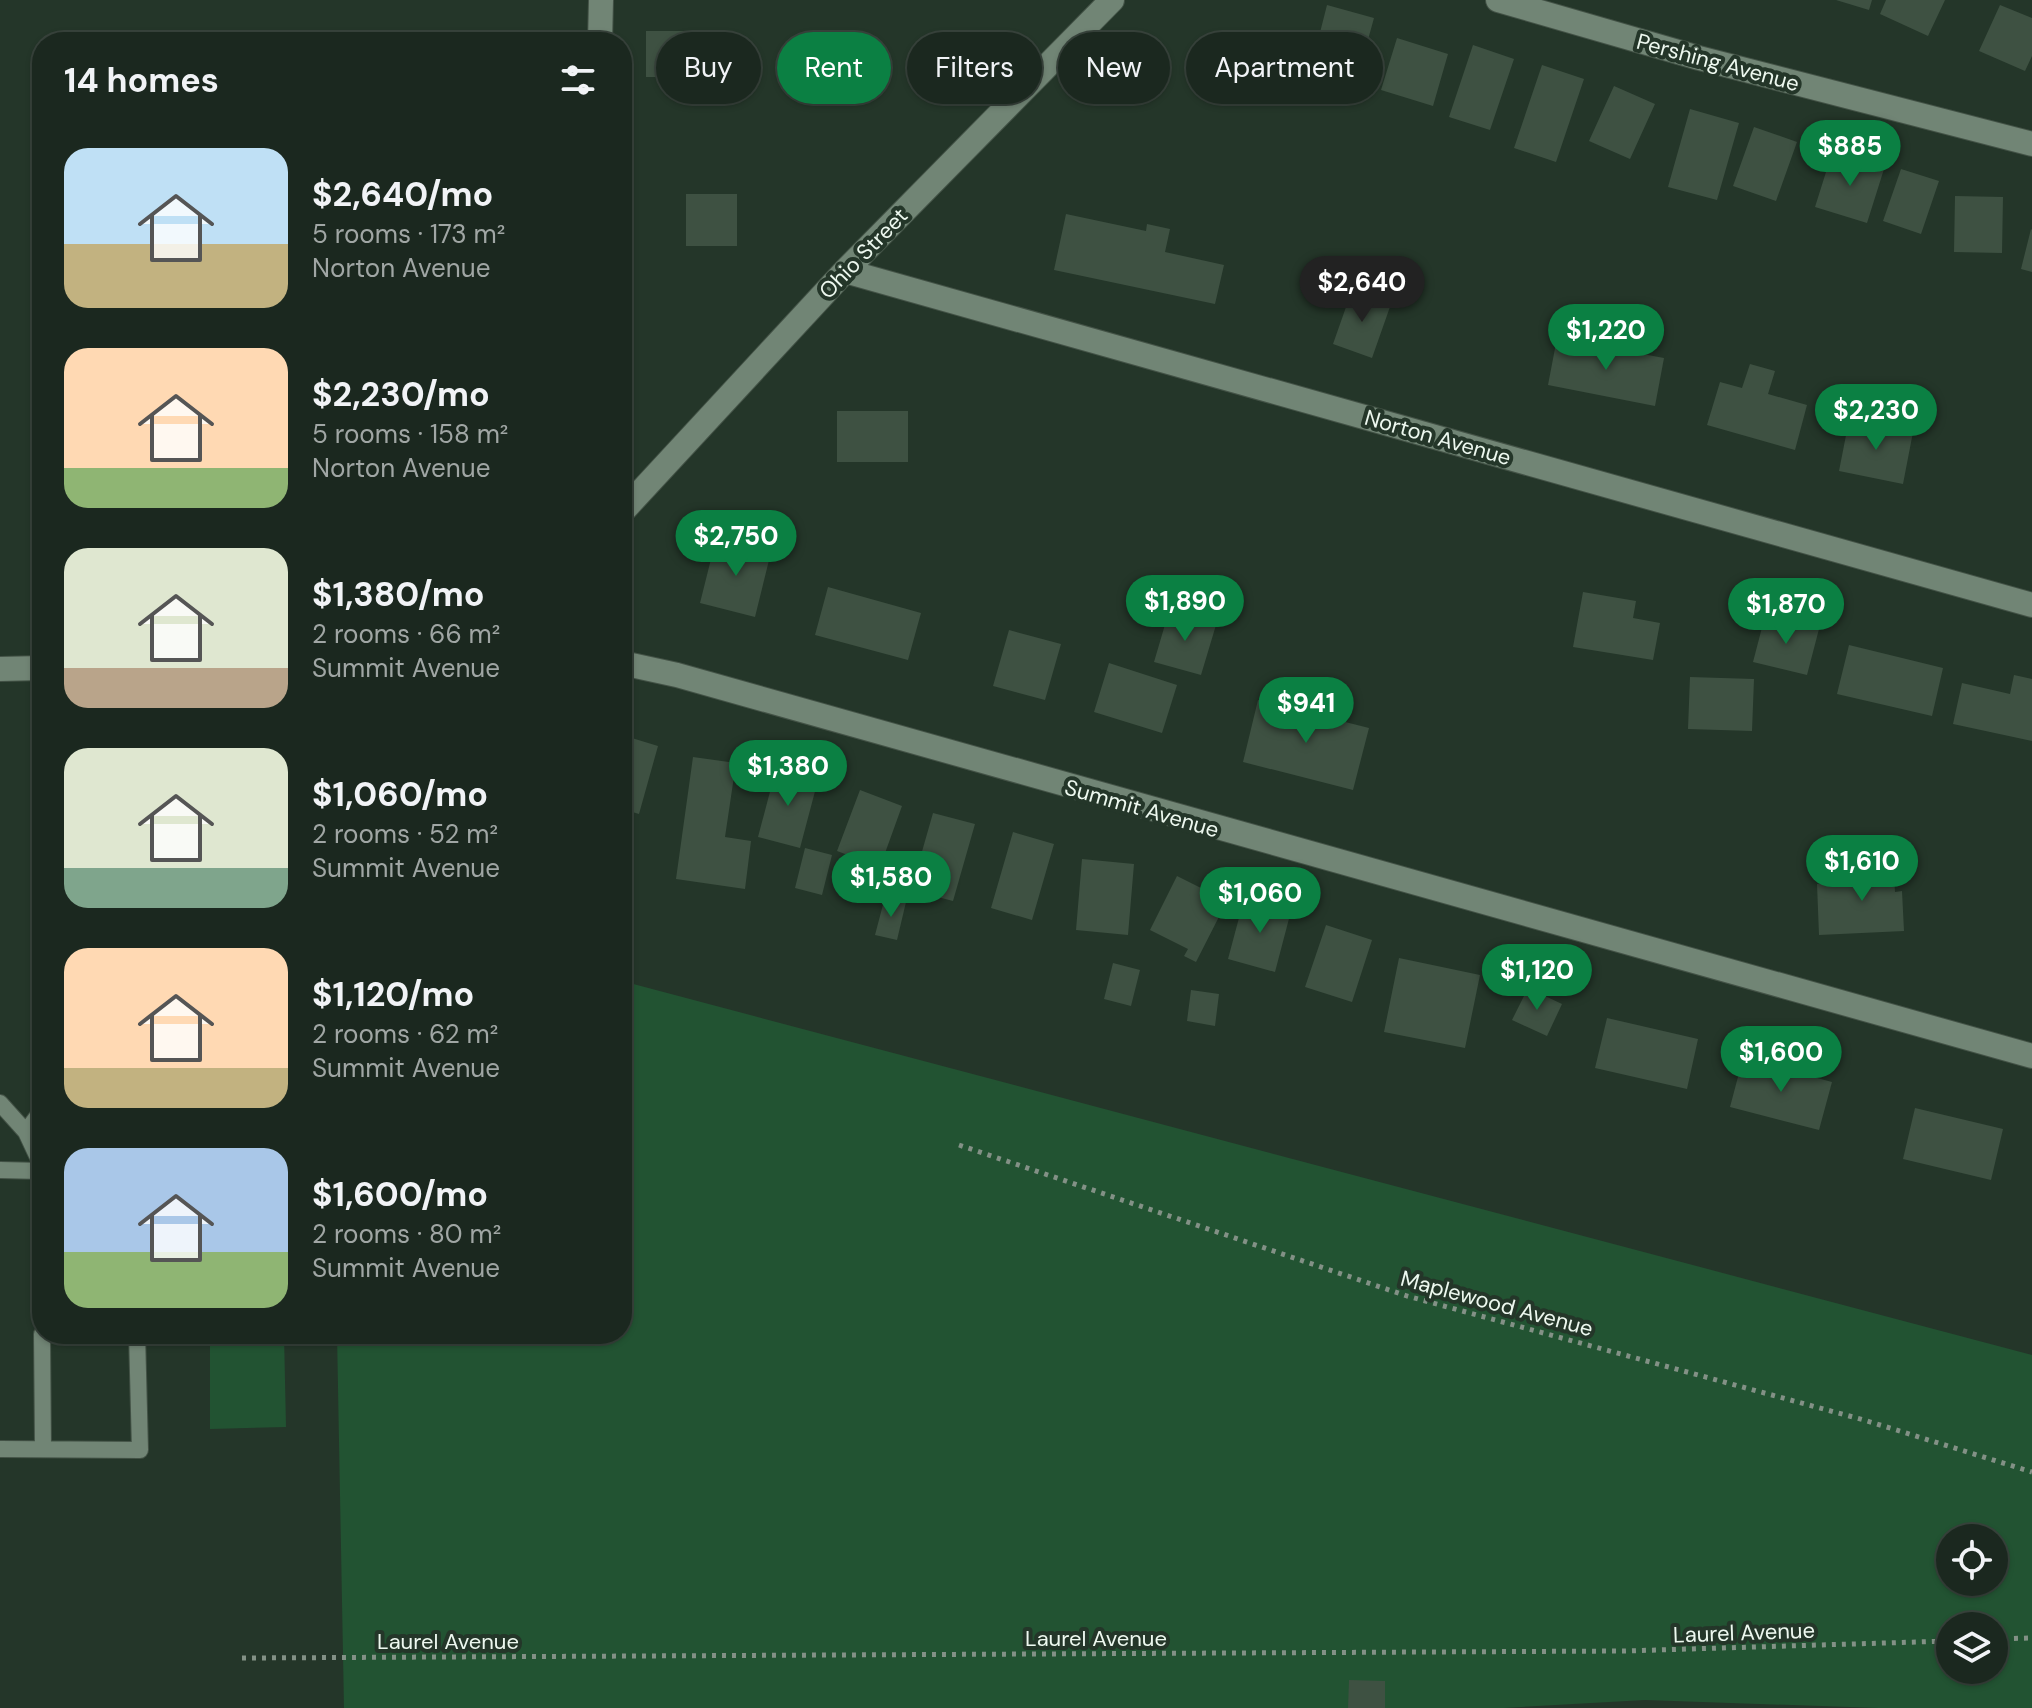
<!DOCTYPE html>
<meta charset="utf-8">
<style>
:root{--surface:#1b281f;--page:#28342c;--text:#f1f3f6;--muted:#a0a6a4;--line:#39443d;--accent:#0b8043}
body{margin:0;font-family:"DM Sans",sans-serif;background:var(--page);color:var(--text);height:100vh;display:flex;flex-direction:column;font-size:30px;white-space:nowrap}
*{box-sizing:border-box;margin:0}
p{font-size:26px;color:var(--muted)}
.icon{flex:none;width:44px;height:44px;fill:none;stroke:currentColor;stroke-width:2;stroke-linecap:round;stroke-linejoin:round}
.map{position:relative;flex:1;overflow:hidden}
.drawer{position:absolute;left:32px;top:32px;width:600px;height:1312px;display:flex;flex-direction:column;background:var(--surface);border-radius:32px;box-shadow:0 2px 6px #0004,0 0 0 2px var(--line)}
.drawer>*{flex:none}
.top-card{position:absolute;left:656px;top:32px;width:760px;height:72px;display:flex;gap:16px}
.fabs{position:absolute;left:1936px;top:1524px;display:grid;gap:16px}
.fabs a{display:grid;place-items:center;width:72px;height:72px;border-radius:50%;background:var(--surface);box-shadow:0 2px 6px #0004,0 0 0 2px var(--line);font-size:40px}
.price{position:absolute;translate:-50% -68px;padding:0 18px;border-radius:28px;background:var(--accent);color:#fff;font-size:26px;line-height:52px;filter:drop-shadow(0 2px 4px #0008)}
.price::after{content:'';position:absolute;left:50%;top:48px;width:24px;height:18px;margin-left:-12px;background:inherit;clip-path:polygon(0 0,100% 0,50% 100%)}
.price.on{background:#222;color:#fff}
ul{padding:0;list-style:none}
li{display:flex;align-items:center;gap:24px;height:200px;padding:0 32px}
li span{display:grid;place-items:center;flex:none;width:224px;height:160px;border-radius:24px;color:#555}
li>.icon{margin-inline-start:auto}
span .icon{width:96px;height:96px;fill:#fffc;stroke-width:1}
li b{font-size:34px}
h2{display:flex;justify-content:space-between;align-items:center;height:96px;padding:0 32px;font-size:34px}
.pill{padding:0 28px;border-radius:36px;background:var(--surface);box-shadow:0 2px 6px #0004,0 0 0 2px var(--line);font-size:28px;line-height:72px}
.pill.on{background:var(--accent);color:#fff}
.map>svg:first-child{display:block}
.green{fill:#225332;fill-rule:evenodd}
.building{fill:#3e5142}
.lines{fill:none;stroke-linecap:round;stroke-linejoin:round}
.lane-casing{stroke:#435246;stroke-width:18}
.street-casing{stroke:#435246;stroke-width:26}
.path{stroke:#839186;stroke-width:5;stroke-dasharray:4 6;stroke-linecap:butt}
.lane{stroke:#718575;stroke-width:16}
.street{stroke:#718575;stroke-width:24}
.labels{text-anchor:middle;stroke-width:8;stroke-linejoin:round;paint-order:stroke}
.street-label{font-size:22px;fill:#edf8ef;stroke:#243629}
</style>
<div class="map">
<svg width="2032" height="1708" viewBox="0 0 2032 1708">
<rect width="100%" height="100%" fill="#243629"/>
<path class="green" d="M622 981 2032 1355V1708H1878L1645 1700 1504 1708H344L337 1334H622ZM1950 1538H1994V1582H1950ZM1950 1626H1994V1670H1950Z
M210 1334H284L286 1427 210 1429Z"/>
<path class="building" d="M1836 0H1872L1869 10Z
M1886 0H1945L1928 36 1880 14Z
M1327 5 1374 18 1358 76 1312 64Z
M2000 5 2032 18V56L2025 71 1979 51Z
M646 31H713V77H646Z
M1397 38 1448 54 1433 106 1381 90Z
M1473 45 1514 59 1490 130 1449 117Z
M1542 65 1584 79 1556 162 1514 148Z
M1614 86 1655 104 1630 159 1589 141Z
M1690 109 1739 123 1717 200 1668 187Z
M1754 127 1797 142 1776 201 1733 186Z
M1832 153 1884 169 1867 223 1815 207Z
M1901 169 1939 181 1921 234 1883 221Z
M686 194H737V246H686Z
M1955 196 2003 197 2002 253 1954 252Z
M1066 214 1146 231 1147 224 1170 229 1165 252 1224 265 1215 304 1054 270Z
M2031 229 2032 230V272L2021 269Z
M1352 290 1391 304 1372 358 1333 344Z
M1557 338 1664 358 1655 406 1548 385Z
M1750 364 1775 371 1768 394 1807 405 1795 450 1707 425 1720 382 1742 388Z
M837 411H908V462H837Z
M1849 420 1913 432 1903 484 1839 471Z
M716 539 771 552 755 617 700 603Z
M828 587 921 613 908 660 815 635Z
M1583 592 1636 601 1633 618 1660 623 1653 660 1573 647Z
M1169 611 1216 625 1201 675 1154 662Z
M1765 616 1819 629 1807 675 1753 662Z
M1009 630 1061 644 1045 700 993 686Z
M1849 645 1943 668 1932 716 1837 694Z
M1109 663 1177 685 1162 733 1094 712Z
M2014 675 2032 679V741L1953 724 1962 683 2010 694Z
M1690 677 1754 679 1752 731 1688 729Z
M1258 700 1369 728 1353 790 1243 762Z
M622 735 658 746 639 814 622 809Z
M693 757 736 763 725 837 751 841 745 889 676 879Z
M776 769 818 780 800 848 758 837Z
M860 790 902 806 880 867 837 851Z
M933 813 975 824 953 901 911 890Z
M1013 832 1054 844 1032 920 991 908Z
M805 848 832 855 822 895 795 888Z
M1893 857 1895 892 1902 891 1904 931 1819 935 1817 884 1868 882 1867 858Z
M1082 859 1134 864 1128 935 1076 930Z
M1177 876 1227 901 1196 962 1184 956 1188 949 1150 930Z
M885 897 906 902 897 940 875 935Z
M1244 899 1291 911 1275 972 1228 959Z
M1326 925 1372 940 1352 1002 1305 987Z
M1399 958 1480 975 1465 1048 1384 1032Z
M1113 963 1140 970 1131 1006 1104 999Z
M1528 988 1562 1004 1547 1036 1512 1020Z
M1191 990 1219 994 1215 1026 1187 1021Z
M1607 1018 1698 1039 1687 1089 1595 1068Z
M1743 1058 1832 1082 1819 1130 1730 1107Z
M1915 1108 2003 1129 1991 1180 1903 1159Z
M1349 1680 1385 1681V1708H1348Z"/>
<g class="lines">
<defs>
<path id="lane" d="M0 1103 26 1132 42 1110
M26 1132 41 1164 42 1296
M0 1170 41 1171
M42 1334 43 1449
M0 1449 140 1450 137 1334"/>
<path id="street" d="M1498 0 1699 58 2032 144
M600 42 601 0
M845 271 2032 605
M622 512 845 271 1112 0
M622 663 677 675 2032 1056
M0 669 42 668"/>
</defs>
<use href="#lane" class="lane-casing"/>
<use href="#street" class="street-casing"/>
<path class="path" d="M959 1145 1407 1296 1864 1420 2032 1472
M1994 1639 2032 1638
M242 1658 1624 1651 1950 1641"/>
<use href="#lane" class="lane"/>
<use href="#street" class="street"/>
</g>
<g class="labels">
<g class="street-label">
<text transform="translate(1718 62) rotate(15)" y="8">Pershing Avenue</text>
<text transform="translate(863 253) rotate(-46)" y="8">Ohio Street</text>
<text transform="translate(1438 437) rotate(16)" y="8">Norton Avenue</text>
<text transform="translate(1142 808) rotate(16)" y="8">Summit Avenue</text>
<text transform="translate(1497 1303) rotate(15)" y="8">Maplewood Avenue</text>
<text transform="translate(1744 1632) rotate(-2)" y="8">Laurel Avenue</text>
<text x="1096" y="1646">Laurel Avenue</text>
<text x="448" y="1649">Laurel Avenue</text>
</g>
</g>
</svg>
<div class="fabs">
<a><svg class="icon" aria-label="locate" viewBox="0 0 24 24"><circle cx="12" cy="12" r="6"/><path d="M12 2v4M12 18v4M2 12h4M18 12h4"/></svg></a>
<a><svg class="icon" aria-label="layers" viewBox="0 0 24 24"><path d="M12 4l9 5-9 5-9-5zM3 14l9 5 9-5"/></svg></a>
</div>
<b class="price" style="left:1850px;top:188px">$885</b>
<b class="price on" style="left:1362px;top:324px">$2,640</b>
<b class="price" style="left:1606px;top:372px">$1,220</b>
<b class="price" style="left:1876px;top:452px">$2,230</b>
<b class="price" style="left:736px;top:578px">$2,750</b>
<b class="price" style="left:1185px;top:643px">$1,890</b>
<b class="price" style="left:1786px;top:646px">$1,870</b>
<b class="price" style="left:1306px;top:745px">$941</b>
<b class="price" style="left:788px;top:808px">$1,380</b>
<b class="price" style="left:1862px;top:903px">$1,610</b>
<b class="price" style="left:891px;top:919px">$1,580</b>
<b class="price" style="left:1260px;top:935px">$1,060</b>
<b class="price" style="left:1537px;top:1012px">$1,120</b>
<b class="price" style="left:1781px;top:1094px">$1,600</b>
<div class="top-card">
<a class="pill">Buy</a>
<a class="pill on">Rent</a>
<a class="pill">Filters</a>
<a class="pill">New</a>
<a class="pill">Apartment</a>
</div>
<section class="drawer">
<h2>14 homes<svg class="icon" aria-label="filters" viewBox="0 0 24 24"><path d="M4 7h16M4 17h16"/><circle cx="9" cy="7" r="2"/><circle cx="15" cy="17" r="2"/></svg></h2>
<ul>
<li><span style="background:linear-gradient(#bfe0f5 60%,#c2b280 0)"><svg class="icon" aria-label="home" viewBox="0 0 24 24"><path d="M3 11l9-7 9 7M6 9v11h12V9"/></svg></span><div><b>$2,640/mo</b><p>5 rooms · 173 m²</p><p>Norton Avenue</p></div></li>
<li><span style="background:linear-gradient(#ffd9b3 75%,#8fb573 0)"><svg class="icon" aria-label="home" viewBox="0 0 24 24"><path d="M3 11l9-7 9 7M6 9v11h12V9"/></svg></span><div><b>$2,230/mo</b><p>5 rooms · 158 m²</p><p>Norton Avenue</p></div></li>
<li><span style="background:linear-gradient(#dfe7d0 75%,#b9a48a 0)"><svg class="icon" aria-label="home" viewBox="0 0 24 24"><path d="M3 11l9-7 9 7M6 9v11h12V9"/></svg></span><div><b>$1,380/mo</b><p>2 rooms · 66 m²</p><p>Summit Avenue</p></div></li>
<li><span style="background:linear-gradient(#dfe7d0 75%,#7fa58c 0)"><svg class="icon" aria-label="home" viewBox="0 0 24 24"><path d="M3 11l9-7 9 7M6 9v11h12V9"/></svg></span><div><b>$1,060/mo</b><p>2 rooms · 52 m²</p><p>Summit Avenue</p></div></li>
<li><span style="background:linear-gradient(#ffd9b3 75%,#c2b280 0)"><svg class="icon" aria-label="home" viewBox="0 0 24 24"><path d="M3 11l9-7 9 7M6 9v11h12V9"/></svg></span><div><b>$1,120/mo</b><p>2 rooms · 62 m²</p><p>Summit Avenue</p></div></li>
<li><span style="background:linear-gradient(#a9c7e8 65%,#8fb573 0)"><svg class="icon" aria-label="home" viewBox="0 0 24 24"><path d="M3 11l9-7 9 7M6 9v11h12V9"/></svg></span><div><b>$1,600/mo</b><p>2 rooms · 80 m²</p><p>Summit Avenue</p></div></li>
</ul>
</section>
</div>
